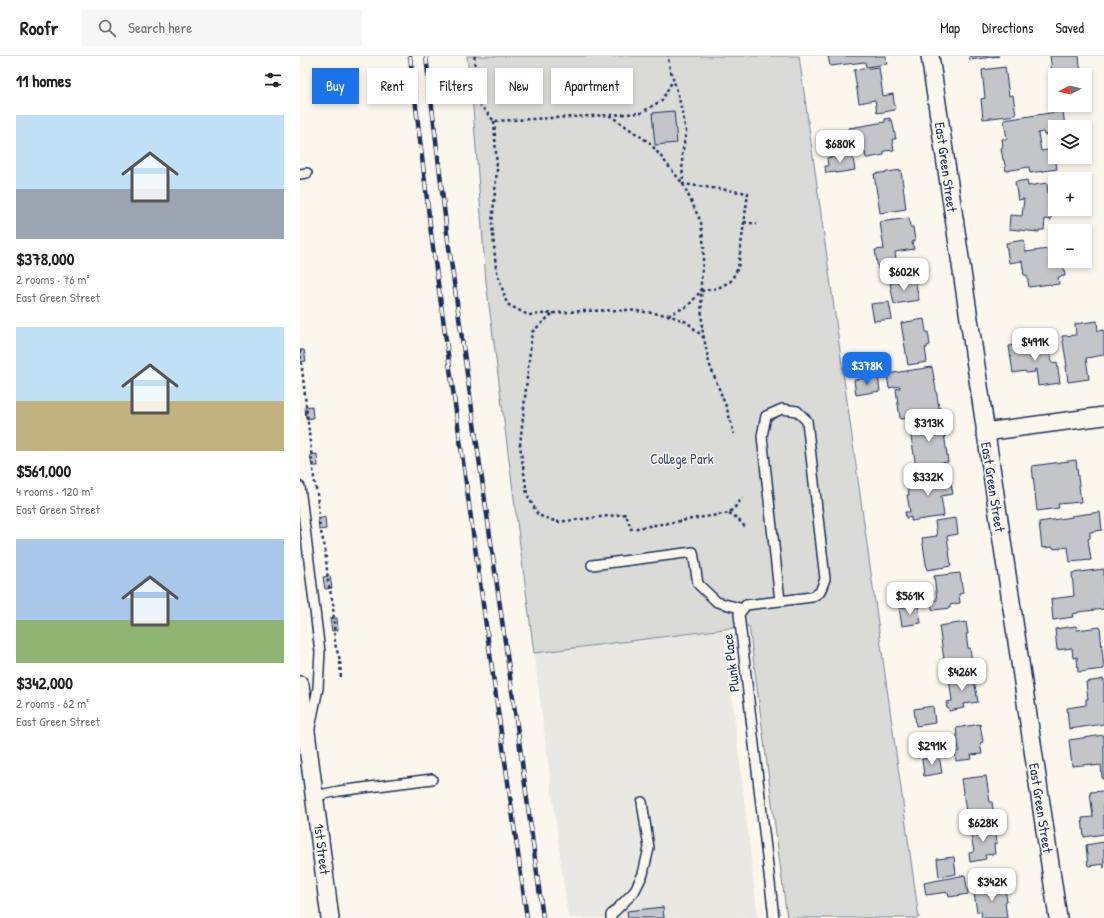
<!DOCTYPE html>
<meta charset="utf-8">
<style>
:root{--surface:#fff;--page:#f6f6f6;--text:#202124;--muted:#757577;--line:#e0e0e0;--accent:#1a73e8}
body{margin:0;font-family:"Patrick Hand",sans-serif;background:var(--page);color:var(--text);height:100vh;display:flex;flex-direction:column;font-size:15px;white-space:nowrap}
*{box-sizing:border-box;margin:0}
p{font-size:13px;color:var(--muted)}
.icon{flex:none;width:22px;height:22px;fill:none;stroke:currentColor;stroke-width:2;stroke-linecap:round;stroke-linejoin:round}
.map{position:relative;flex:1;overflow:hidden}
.panel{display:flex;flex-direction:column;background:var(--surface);width:300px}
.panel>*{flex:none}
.hud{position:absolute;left:12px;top:12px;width:380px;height:36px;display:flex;gap:8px}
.needle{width:26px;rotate:263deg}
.tools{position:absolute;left:748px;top:12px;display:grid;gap:8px}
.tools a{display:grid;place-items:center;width:44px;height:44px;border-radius:0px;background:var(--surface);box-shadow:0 2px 6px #0003;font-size:20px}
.price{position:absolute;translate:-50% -34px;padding:0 9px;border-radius:8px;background:#fff;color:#222;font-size:13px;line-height:26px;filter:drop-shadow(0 1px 2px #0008)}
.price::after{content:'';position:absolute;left:50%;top:24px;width:12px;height:9px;margin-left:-6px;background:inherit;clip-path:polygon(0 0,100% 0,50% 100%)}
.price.selected{background:var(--accent);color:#fff}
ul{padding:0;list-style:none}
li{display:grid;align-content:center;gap:8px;height:212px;padding:0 16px}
li span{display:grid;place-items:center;height:124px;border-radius:0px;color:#555}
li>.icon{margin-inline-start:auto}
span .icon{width:72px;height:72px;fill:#fffc;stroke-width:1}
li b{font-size:17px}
h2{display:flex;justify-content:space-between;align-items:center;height:48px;padding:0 16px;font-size:17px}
.chip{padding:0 14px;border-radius:0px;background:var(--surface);box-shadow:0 2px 6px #0003;font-size:14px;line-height:36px}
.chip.selected{background:var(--accent);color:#fff}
header{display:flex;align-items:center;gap:24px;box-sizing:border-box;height:56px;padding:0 20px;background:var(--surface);border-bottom:1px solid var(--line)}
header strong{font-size:19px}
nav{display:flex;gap:22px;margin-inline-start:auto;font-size:14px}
.search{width:280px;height:36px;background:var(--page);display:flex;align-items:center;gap:10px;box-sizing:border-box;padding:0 14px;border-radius:0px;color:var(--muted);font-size:15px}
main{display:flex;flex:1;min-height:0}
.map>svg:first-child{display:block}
.built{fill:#eae8e2}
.green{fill:#dadad7;stroke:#7a849a}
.building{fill:#c3c5c9;stroke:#1b2f5e}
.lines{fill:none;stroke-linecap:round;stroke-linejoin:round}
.service-casing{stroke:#1b2f5e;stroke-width:12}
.minor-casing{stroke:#1b2f5e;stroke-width:20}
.path{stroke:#1b2f5e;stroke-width:2.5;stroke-dasharray:3 3;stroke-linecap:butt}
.service{stroke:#fbf7ec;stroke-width:9}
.minor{stroke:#fbf7ec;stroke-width:17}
.rail-casing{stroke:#1b2f5e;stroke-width:4.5}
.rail{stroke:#fbf7ec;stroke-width:3;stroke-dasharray:9;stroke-linecap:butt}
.labels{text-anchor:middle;stroke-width:3;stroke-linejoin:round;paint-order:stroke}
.street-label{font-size:14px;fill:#1b2f5e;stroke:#fbf7ec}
.park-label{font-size:14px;fill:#415176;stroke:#fbf7ec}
</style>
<header>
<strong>Roofr</strong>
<div class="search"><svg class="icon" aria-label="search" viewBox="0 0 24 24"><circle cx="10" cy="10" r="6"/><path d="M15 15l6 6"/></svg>Search here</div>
<nav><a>Map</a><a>Directions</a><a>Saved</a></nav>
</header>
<main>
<section class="panel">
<h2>11 homes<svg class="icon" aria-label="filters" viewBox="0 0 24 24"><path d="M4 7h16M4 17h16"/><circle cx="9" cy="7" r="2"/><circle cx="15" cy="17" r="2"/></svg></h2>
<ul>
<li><span style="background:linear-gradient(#bfe0f5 60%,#9aa5b1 0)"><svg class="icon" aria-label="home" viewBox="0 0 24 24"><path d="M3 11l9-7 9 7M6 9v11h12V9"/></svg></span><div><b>$378,000</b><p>2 rooms · 76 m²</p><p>East Green Street</p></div></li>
<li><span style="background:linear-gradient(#bfe0f5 60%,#c2b280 0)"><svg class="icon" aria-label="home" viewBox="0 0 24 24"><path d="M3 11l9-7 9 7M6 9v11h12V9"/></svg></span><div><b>$561,000</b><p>4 rooms · 120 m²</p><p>East Green Street</p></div></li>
<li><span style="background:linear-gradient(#a9c7e8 65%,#8fb573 0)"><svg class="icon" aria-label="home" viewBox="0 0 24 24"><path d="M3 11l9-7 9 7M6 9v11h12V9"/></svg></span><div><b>$342,000</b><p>2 rooms · 62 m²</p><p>East Green Street</p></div></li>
</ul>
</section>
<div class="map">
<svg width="804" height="862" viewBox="0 0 804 862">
<rect width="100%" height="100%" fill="#fbf7ec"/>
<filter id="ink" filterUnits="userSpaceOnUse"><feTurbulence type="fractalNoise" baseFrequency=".025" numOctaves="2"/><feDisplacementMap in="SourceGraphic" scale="8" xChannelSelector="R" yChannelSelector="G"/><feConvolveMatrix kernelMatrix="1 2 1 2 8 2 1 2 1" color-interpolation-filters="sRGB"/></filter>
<g filter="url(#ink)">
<path class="built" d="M424 573 458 862H268L234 597Z"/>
<path class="green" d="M167 0H499L619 862H487L449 570 234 597 186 226 173 52Z"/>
<path class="building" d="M528 0H586L587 8 566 11 565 6 530 10Z
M669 0H699L670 4Z
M750 0H779L781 19H755V22H753Z
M579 11 583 40 593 38 595 54 577 57 575 44 559 47 554 14Z
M705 11 709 40 713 39 716 59 683 63 681 43 685 42 682 14Z
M374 55 377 87 355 89 352 57Z
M763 55 765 71H755V77L744 79 743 76 738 77 741 95 754 93 757 113 730 117 729 111 706 115 704 104H703L701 92 703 91 702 83H707L704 64Z
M590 62V65L592 64 596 83H592L594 94 584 95V99L568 102H566L565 96 553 97 549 72 585 66V63Z
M552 97 555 114 536 117V116L526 117 525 110H528L527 102Z
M601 114 606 153 580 157 574 118Z
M727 124 728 130 747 127 748 139 753 138 751 164 745 163 744 174H739V176L709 173 710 159 722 160 724 143 718 144 715 126Z
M609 162 610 171H613L615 185 612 186 614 193 595 196 597 211 578 213 575 194 584 193 580 166Z
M724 184 726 196 755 192V205H763L765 220 758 221 759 228 751 229 750 228 729 231 727 219H724L722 205 709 207 706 187Z
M615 223 619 244 594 248 590 227Z
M589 246 592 263 574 265 571 248Z
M624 263 626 276H628L630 289 627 290V292H625L627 306 608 309 601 267Z
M797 265 798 275 804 274V299L786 302 789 323 768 326 766 310H767L762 280 776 279 775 268Z
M749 284 752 307 757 306 760 327 738 330 736 313 734 314 735 316 726 317 725 315 713 317 709 290Z
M0 294H4L6 305 0 306Z
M632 311 640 357 600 363 596 333 600 332V330L589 332 587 318Z
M578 320 580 335 556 339 554 324Z
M12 350 13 362 6 363 5 351Z
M642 363 648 406 616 411 609 368Z
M17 398 18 410H12L10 399Z
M776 404 781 446 758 448 759 452 737 455 732 410Z
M649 418 653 438 641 440 644 460 611 465V461L606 462 605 456H610L607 439H609L606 425Z
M800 456 802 474 790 476V482L788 483 791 504 770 506 768 491 754 493 753 491 742 492 739 466 772 461 771 460Z
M25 461 26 473 19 474 18 463Z
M656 462 658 478 647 480 651 510 627 514 622 482 637 480 635 465Z
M804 513V553L778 556V557L772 558 773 561 753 564 751 543 774 540 772 517Z
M660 517 663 537 659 538 660 547 650 549V552L634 554 632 553 631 545 637 544 634 520Z
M30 520 32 532 25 533 23 521Z
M618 549 621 567 602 570 599 552Z
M37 562 38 574 32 575 30 563Z
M666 566 668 578H666L668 592H670L672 606 645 610 639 570Z
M776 570 777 574 800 571 804 613 778 616 777 601 773 602 772 592 757 594 755 573Z
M673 618 678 646 663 648 664 652 649 655 648 652H647L646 648H648L647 646 652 645 649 622Z
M804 623V668L769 673 767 652 786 649V643H788L786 626Z
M633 650 635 667 616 670 614 653Z
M680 668 683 686 680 687 682 698 671 699 672 703 656 705 655 696 659 695 656 672Z
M804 679V723H802L801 709 792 710V708L772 710 769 684Z
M639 700 642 717 624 720 622 703Z
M686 720 690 746H692L694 759 667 762 661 723Z
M804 735V778L784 781 782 762 793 761 790 736Z
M695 769 697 787 694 788 695 798 685 799 686 803 670 806 669 797 674 796 670 773Z
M804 786V812V808L788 810 786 789Z
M654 801 656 818 639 821 637 803Z
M665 819 668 838 649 841 648 836 626 839 624 827Z
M704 827 707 845 705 846 707 862H682L681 855 677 856 674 837 686 835 685 832 694 831V828Z
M363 851 364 862H328L327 855Z"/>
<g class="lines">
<defs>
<path id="service" d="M0 118 7 117
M0 431 20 596 18 632 10 672
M292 509 393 496 398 528 417 546 443 553
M15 740 39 735 132 723
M311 862V859L334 836 343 818 349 792 342 746
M474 862 439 558 446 549 480 545 462 380 466 360 482 353 497 355 507 365 525 523 520 536 512 541 480 545"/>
<path id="minor" d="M630 0 758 862
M685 376 804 360
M0 629 30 862"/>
</defs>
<use href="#service" class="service-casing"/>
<use href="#minor" class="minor-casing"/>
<path class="path" d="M175 0 174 4 181 50 194 65 309 59 350 87 383 128 401 166 404 192 401 227 402 272 409 307 427 353 434 378
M310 59 341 57 362 44 373 24
M194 65 197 113 192 168 196 212 207 248 228 259 282 255 328 254 368 259 387 266 404 282
M444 166 457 168
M252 258 232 276 220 389 227 438 238 459 257 466 326 458 331 473 429 457 436 450 442 442
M368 259 388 250 401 235 418 232 431 225 438 212 448 137 383 128 382 100 386 75 379 42 369 9 368 0
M0 294 14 422 17 438 20 471
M429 457 437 462 445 471
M21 476 25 492 28 526 33 547 35 588 40 604 41 624"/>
<use href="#service" class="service"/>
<use href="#minor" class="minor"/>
<defs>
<path id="rail" d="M110 0 131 177 227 862
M126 0 147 177 219 684 243 862"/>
</defs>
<use href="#rail" class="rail-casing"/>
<use href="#rail" class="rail"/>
</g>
</g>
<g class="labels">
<g class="street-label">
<text transform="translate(646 111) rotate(82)" y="5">East Green Street</text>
<text transform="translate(693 431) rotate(81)" y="5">East Green Street</text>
<text transform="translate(431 607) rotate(-97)" y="5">Plunk Place</text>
<text transform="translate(741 752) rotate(81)" y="5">East Green Street</text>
<text transform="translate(22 793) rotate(83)" y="5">1st Street</text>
</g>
<g class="park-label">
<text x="382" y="408">College Park</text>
</g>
</g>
</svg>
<div class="tools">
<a><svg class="needle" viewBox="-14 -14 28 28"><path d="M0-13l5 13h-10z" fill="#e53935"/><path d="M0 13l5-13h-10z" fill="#757577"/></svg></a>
<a><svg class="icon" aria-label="layers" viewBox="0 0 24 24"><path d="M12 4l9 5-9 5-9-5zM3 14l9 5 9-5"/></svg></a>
<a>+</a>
<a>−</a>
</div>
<b class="price" style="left:540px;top:108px">$680K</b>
<b class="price" style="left:604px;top:236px">$602K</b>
<b class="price" style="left:735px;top:306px">$491K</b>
<b class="price selected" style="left:567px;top:330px">$378K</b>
<b class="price" style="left:629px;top:387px">$313K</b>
<b class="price" style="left:628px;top:441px">$332K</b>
<b class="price" style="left:610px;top:560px">$561K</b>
<b class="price" style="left:662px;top:636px">$426K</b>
<b class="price" style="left:632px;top:710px">$291K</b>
<b class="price" style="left:683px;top:787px">$628K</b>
<b class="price" style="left:692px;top:846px">$342K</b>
<div class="hud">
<a class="chip selected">Buy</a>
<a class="chip">Rent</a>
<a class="chip">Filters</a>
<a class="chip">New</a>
<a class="chip">Apartment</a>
</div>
</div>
</main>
